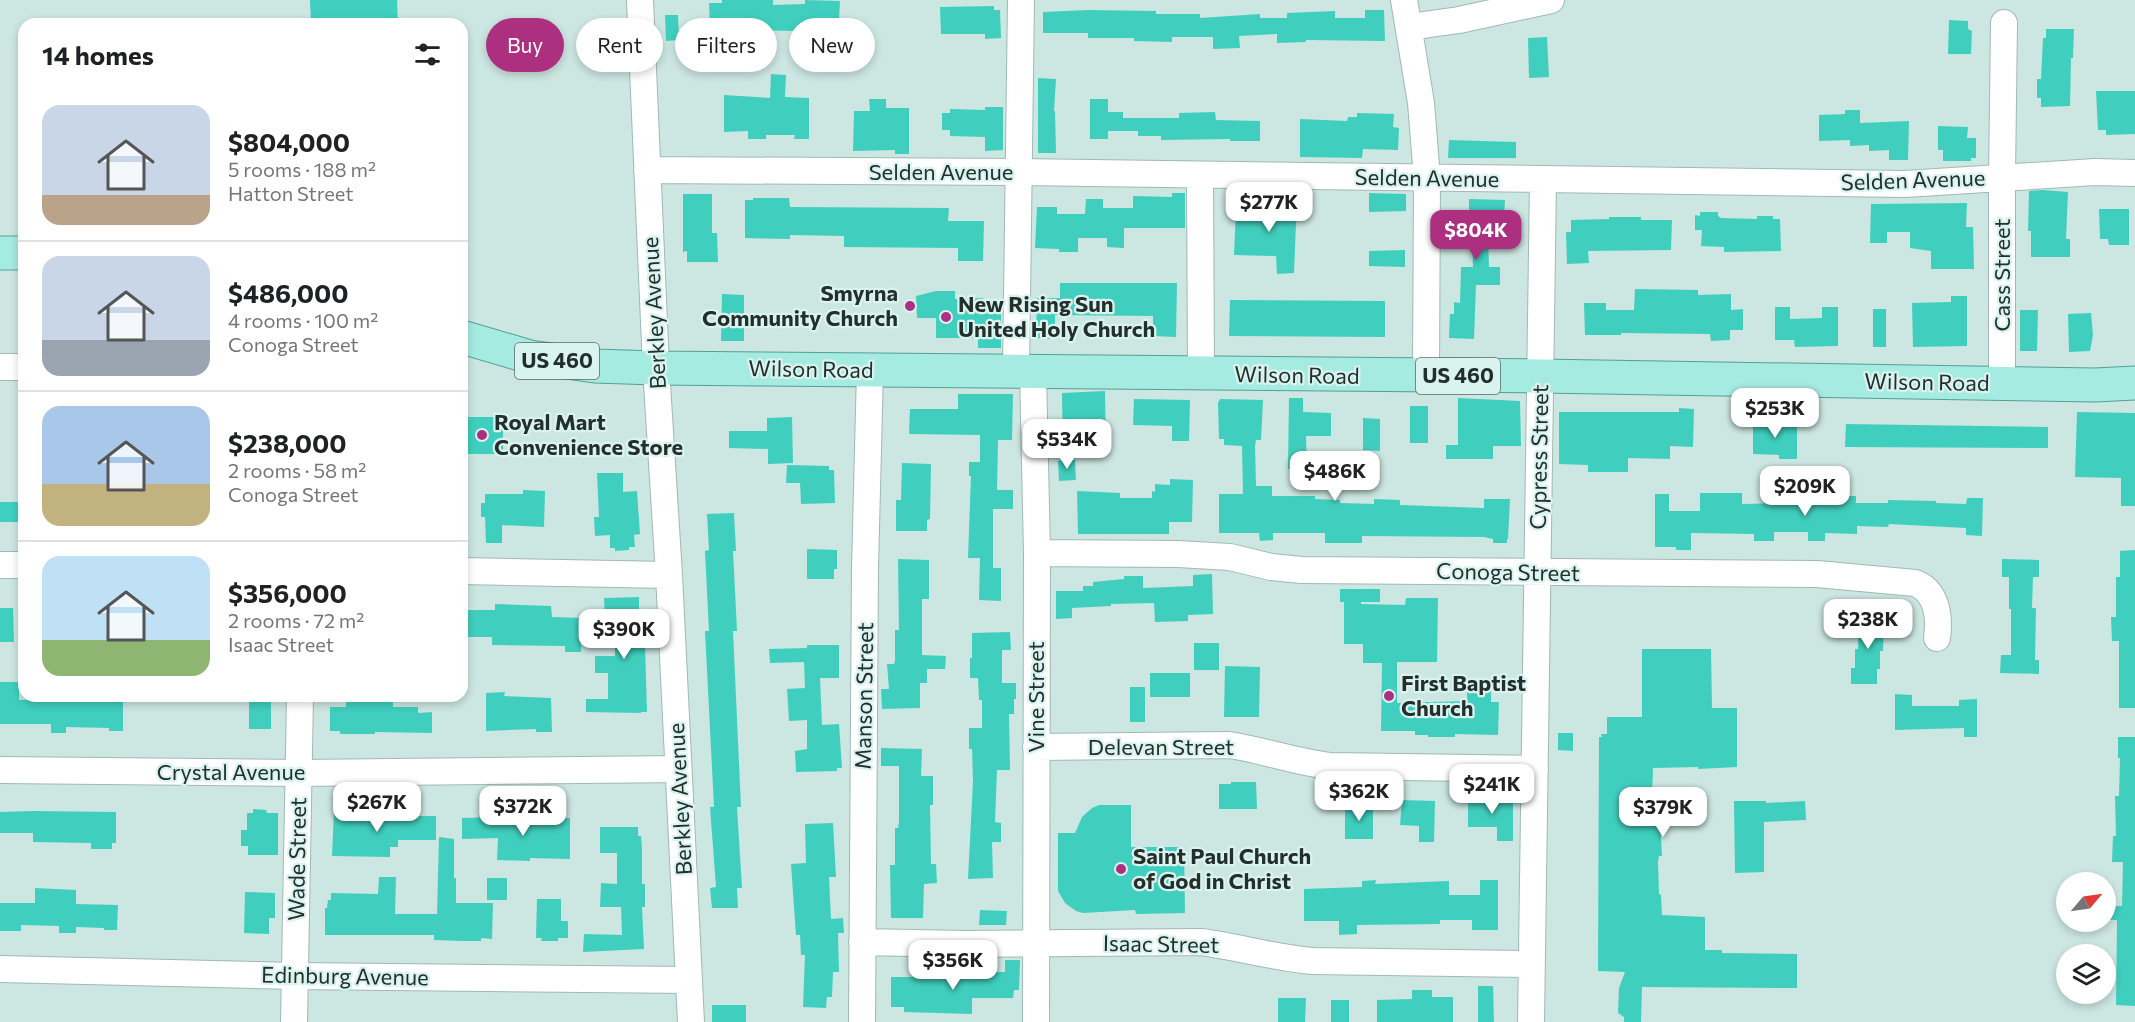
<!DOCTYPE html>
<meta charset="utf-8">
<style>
:root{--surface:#fff;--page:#f2f2f2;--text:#202124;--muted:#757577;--line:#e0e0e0;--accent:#ad2f80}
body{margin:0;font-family:Commissioner,sans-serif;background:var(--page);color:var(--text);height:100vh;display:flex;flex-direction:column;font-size:22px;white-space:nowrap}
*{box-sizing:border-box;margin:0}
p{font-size:20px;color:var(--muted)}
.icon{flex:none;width:33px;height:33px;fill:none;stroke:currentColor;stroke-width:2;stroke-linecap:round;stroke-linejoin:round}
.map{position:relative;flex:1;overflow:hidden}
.drawer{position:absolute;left:18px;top:18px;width:450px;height:684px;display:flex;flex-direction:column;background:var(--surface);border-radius:18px;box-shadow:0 3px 9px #0003}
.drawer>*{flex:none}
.top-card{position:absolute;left:486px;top:18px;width:570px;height:54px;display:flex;gap:12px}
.needle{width:39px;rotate:61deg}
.tools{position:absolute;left:2056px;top:872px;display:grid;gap:12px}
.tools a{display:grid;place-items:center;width:60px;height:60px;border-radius:50%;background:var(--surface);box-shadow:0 3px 9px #0003;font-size:30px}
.price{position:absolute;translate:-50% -51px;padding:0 14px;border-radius:12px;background:#fff;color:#222;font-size:20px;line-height:39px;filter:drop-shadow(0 2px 3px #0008)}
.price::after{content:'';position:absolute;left:50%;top:36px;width:18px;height:14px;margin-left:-9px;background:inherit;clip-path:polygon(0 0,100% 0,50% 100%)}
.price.active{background:var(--accent);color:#fff}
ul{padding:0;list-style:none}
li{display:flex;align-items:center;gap:18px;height:150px;padding:0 24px}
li+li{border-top:2px solid var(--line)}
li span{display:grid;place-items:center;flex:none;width:168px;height:120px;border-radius:18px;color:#555}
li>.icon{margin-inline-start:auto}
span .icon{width:72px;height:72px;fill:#fffc;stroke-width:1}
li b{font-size:26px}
h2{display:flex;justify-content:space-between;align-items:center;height:72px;padding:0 24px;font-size:26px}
.tag{padding:0 21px;border-radius:27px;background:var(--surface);box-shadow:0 3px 9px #0003;font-size:21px;line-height:54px}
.tag.active{background:var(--accent);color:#fff}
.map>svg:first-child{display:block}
.building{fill:#40cfbe}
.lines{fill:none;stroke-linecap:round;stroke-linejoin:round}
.minor-casing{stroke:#a0b9b5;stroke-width:28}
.major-casing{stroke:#52a095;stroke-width:35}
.minor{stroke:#fff;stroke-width:26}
.major{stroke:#a6ebe2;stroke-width:33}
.poi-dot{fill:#ad2f80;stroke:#d9f3ee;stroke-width:2}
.labels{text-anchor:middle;stroke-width:4.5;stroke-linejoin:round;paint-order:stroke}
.shield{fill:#d9f3ee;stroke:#5a6966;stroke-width:1.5}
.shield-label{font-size:21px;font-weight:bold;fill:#242e2c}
.street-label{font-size:22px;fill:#242e2c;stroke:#d9f3ee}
.poi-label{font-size:22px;font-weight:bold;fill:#242e2c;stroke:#d9f3ee;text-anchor:start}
</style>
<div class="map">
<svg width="2135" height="1022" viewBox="0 0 2135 1022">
<rect width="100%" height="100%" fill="#cce6e1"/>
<path class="building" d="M310 0H397L398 24H311Z
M722 0H773V5L805 4V0L840 1 838 39 805 38V31L710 30 709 3H722Z
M994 6V10H1000L1001 38 985 39V34H941L940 7Z
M1088 10 1156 11V14H1200V18L1260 14V18H1287V13L1335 11V18H1365V10H1384L1385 41 1306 40V42L1277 43V34L1239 36 1240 48 1213 49V37H1172V42L1134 41V38H1088V33H1043V12Z
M665 15H678L679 40 666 41Z
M1949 20 1968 21V29L1972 31 1971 54H1948Z
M2046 29H2074L2073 58H2071L2070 106 2041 107V98H2037V79H2041L2043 38H2046Z
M1547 37 1549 77 1529 78 1528 38Z
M771 74 786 75 785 97 809 98V139H794L795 135H766V139H748V131L724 132V95L770 98Z
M1038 78 1056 79 1054 111H1055L1056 153H1038Z
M2096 91H2135V134L2106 135V130H2098Z
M869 99H886V108H909V154H895V150L853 151 854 111H870Z
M1090 99H1108V112H1123V118H1179V113L1215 112 1216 120 1260 121V141H1230V139L1161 140V136H1138V131H1108V139H1090Z
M985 107H1003V150L985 151V137L950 136V130H942V113H950V109L985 110Z
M1845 110H1860V123L1909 121 1908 160H1889V150L1869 151V145L1850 146V140L1819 141V115L1845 114Z
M1357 113 1394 114 1393 127 1399 128 1398 150 1363 149 1362 158 1300 157V119L1347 121 1348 117H1357Z
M1938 126 1968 127 1967 138H1976V158H1971V161H1943V150H1938Z
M1449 140 1516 142V158H1448Z
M2043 190 2068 192 2066 239H2070V257H2031V231H2028L2029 191Z
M1172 193H1185V228H1124V248L1107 247V238H1078V252H1059V249L1035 248 1037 207H1057V214H1085L1086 199H1103V208H1133V196L1172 197Z
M1369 193 1406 194V211L1369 212Z
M683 194H712V233H717L718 262H687V251L683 252Z
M753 198H789L790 207 949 208 948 221H984L983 261H958V248L844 247V236L790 235V239L745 238V200H753Z
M1271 198H1297L1294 273 1277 274 1276 256 1234 255 1236 210 1270 211Z
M1469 199 1505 200 1504 216H1502L1503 234H1488L1489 267H1500V285H1476L1474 339 1449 338 1450 314H1454V302L1460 303 1461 267H1473L1472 233 1449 232 1448 218 1469 217Z
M1967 203 1966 227H1973L1974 269H1931V251L1910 248V232H1887V243H1870L1871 204Z
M2099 209H2129V245H2109L2108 239H2100Z
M1700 212H1718V216L1721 218 1757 219V216H1773V219H1780L1781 251 1724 252V247L1701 246 1702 230H1695V215L1700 216Z
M1609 217H1641V220H1672L1671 250 1588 251 1589 263 1567 264 1566 232H1571V220L1609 219Z
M1405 250V267L1369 266V251Z
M1060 283H1177L1176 337 1153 336V316L1055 315V339L1036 338 1037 298H1060Z
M1635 289 1698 290V295L1731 294V310L1743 309V330H1730V340L1711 341 1710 334 1621 333V335H1585L1584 303H1606V310H1634Z
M936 291H955V299L983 298V302H1001V348H978V338H936V318H917L916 296Z
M722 294 744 295V341H721Z
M1951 296H1967V346L1913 347 1912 303 1951 302Z
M1230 300 1385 301V337L1229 336Z
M1775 307H1790V319L1822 318V307H1838V346L1795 347 1794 340H1775Z
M1873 309H1886V347H1873Z
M2020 310H2038L2037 351H2020Z
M2091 313 2093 335 2090 351 2069 352 2068 314Z
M1105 391 1106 455 1063 456 1062 393Z
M958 394H1013L1012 440H998L997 490H1013V509H993V568H1001V601L979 600 980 558H968L971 476H969V462H980V435L909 434 910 409H958Z
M1289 398H1303V412L1331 413V436H1306L1307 468 1288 469Z
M1458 398 1520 401 1521 446H1493V459H1446V445H1458Z
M1134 399 1190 400 1189 441H1172V426L1133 425Z
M1220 399 1263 400 1261 440H1256L1255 446 1256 486H1272V496H1315V499L1340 500V503L1374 504V499L1400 500V505L1484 508V499H1510L1508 539H1507V543H1493V539L1484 537 1362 536V543H1325V533H1273V540L1260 541 1259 533H1219V494H1243L1242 446 1224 445V439H1219L1218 403Z
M1410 406H1428V443H1410Z
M1679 408 1694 409 1693 447 1670 446V459L1628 458V472H1588V465L1559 464V412H1679Z
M2077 412 2135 413V506H2121V478L2075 477Z
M462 417H503V454H462Z
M792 417 793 463 768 464V449L729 448V431H767V418Z
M1363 418 1380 419V451L1363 450Z
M1753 418 1771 419V422L1790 421V427H1797V459H1779V455L1753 454Z
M1846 424 2048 427V448L1845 447Z
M1075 460 1076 480 1059 481 1058 461Z
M902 463 931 464 930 519 927 520V531H896V500H901Z
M787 465 829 466V470H834L835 503 801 504 800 483H786Z
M597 473H623V492L637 491 640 534 634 535 635 547H629V550L615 551V548H610V535L595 536 594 517H599Z
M1170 479 1193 480 1192 522H1169V534H1078L1077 491 1120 493V498H1152V491L1155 492V484L1170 485Z
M523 490 545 491 544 527 502 525V543H486L485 517H481V503H485V494H523Z
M1700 493H1742V504L1794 503V496H1856V503H1888V500L1936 501V503L1966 504 1967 498H1983L1982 536 1966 535V528L1889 524 1888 527 1857 526V534L1825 533V541H1808V532H1774V541H1754V534L1691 533V550H1676V547H1655V494H1669V511H1700Z
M0 502H24V522H0Z
M734 513 736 551H733L737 631H733L741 807H737L742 888H737L738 908H712L710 888 716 887 710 807H714L705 631H709L705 551 709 550 707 514Z
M807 549 837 550V569H834V579H807Z
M2135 550V708H2119V641H2112L2111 617H2116V577H2120V551Z
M898 559 929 560V599H922V655L946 656 945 669H927V683H920V708L882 709 881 689H889L887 664H894L895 661V630H899Z
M2002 559 2039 560V577H2033L2032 608H2036L2035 660H2039V674L2000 673 2001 655H2011V609H2009V577H2002Z
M1212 574 1213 614 1188 615V621L1155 622 1154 603 1111 604V606L1072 608V618L1056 619V591H1083V586H1093V582L1124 579V576H1143V588L1193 586V575Z
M1340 589H1380V602H1361V604L1405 605 1406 598H1438L1437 662H1397V703L1467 701V690H1491V702H1499L1498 735 1455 734V737H1428V735H1415V731H1381L1382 663H1363V644H1344V602H1340Z
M639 597V611H644L647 712H641V713L586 712V699H608V673H595V656H615V620H605L604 598Z
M495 604 551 606 552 617 582 618 581 652H565V646L492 645V637H462V613H465V610H495Z
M0 608H13L14 642H0Z
M1859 616H1884L1883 651H1880V669H1877V684H1851V668H1855V649H1858Z
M1010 632 1011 650H1002V683H1016V699H1014V714H1009L1010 770H997L995 822 1001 823V842H992L993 878 968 879 973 781 972 749H969V728H982V700H979L978 678H970V658H972V633Z
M1194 643H1219V670H1194Z
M807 645H839V678H820L822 725 839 724 842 768H837V771L796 772 795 751 807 749V720L789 721 787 689 805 688 804 662 770 663 769 649 807 648Z
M1642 649H1711L1712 708H1737V767L1698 769V767L1653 768 1652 799H1655V814L1659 815 1660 820 1662 856H1659L1658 862 1659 894 1661 895 1662 915 1705 917V950H1722V953L1797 954V988L1642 987 1641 1022H1624V1017L1618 1013 1619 988 1625 972 1598 971 1599 737H1602L1601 734H1607V717H1642Z
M1225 666 1260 667 1259 717H1224Z
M1150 673H1190V697H1150Z
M0 682H19V700H51V696H75V700H123V731H109V728L66 727V733H51V724H0Z
M1130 687H1145V722H1130Z
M505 692 504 696 551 698 552 732H536V729L486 731V693Z
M1895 694 1912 695V706H1959V700L1977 699V737H1964V728L1895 730Z
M249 696H271V729H249Z
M372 696H386V702H393V707H418V713L432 712V733L375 732V734H340V731H330V707H346V699L370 700Z
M1558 733H1573V751L1558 750Z
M2118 737H2135V1006L2116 1005 2117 920H2110V906H2122L2123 862H2112L2113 836H2116L2115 796H2119L2120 758H2118Z
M881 748 922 749 921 776H933V805H930L931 864H936L937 883 924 884 923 918H891L890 865H895V828H898L899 822V766H881Z
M1231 782H1256L1257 809H1219V784H1231Z
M1480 792H1495V802H1513V841H1497V827H1468V797H1480Z
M1402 800 1435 801 1434 842H1419V826L1400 825Z
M1734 801H1766V803L1805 801 1806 820 1764 822V872L1735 873Z
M1356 803H1373V839H1345V807H1356Z
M1099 805H1131V847H1184L1185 913 1136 914 1135 910 1083 913 1076 911 1065 903 1058 891V833H1075L1082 817 1092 808Z
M253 809 266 810 267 813H278V855H248V846H241V830H247V813H253Z
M32 811 116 812V843H112V849H91V843L33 842V833H0V812Z
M334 811 380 812V814L397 816H436V840H398V847H390V857L332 856Z
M498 817H511V819L570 818V859L530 858V861L497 860 498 838 462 839V818Z
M833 823 836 877H829L831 919 843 918 844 933H838L839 972H833L832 997H827L826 1008 803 1007 805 955H801L800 935H796L791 864 806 863 805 824Z
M600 827H638V836H641L642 848V884H645V907H642L644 949 583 952 584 934 622 935 621 907H600L601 883 617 884V853H600Z
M439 837 454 839V878H456V903H493L492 939 481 938V941H462L434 940V935H325V908H327L328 900H331V893L378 894 379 877H396L395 914H437Z
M487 878H507V900H487Z
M1376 880 1375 884 1449 881V895H1480V880H1498V930H1472V920H1440V924L1357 925V934L1339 935V921H1304V889L1362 887V881Z
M35 888 76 890V904L118 905 117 930H104V928L76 927V933H59V926L21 925V931H0V903H35Z
M245 892 275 893V918H269V934L244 933Z
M537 899H561V921H568V938H558V941H541L542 938H536Z
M980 910 1007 911 1006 925H979Z
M1005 960H1020L1019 990H1014L1013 998H972V1014L904 1012V1007H891V977H992V972H1005Z
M1478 986H1493L1494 1022H1478Z
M1412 990H1432V997H1453V1022H1377V1000L1412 999Z
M1278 998H1306L1305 1022H1278Z
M1331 1000H1349V1022H1331Z
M712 1005H746V1022H712Z"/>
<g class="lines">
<defs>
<path id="minor" d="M640 0 656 368 669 575 691 1022
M1404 0 1421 103 1427 178 1426 376
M1409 27 1459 20 1551 0
M647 170 1019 172 1905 184 2095 172 2135 173
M1200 175 1201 373
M0 367H24
M1016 372 1021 0
M1033 372 1037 553 1036 1022
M2002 383V177L2004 23
M1037 553 1178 554 1230 557 1271 567 1302 570 1817 574 1915 583C1937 591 1940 617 1937 638
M0 565H24
M462 571 669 575
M1036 747 1229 745C1263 750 1295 762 1330 766L1535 769
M0 770 299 773 678 769
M862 942 964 944 1201 942C1239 947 1275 958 1313 961L1531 964
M0 969 295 976 689 980
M294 1022 300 696
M862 1022 865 568 870 370
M1531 1022 1543 180"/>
<path id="major" d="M0 253H24
M462 337 530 357 595 366 656 368 1540 376 2095 385 2135 383"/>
</defs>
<use href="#minor" class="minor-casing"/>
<use href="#major" class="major-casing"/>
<use href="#minor" class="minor"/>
<use href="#major" class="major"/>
</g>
<g class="poi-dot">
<circle cx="910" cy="306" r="6"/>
<circle cx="946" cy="317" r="6"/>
<circle cx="482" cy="435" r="6"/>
<circle cx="1389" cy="696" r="6"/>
<circle cx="1121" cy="869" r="6"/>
</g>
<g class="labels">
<g class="shield">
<rect x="515" y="343" width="84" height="36" rx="4.5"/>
<rect x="1416" y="358" width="84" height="36" rx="4.5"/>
</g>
<g class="shield-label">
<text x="557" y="368">US 460</text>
<text x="1458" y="383">US 460</text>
</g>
<g class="street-label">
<text x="941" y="180">Selden Avenue</text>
<text transform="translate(1427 178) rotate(1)" y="8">Selden Avenue</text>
<text transform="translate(1913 180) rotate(-2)" y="8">Selden Avenue</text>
<text transform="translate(2002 275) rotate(-90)" y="8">Cass Street</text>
<text transform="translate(654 313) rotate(-93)" y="8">Berkley Avenue</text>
<text transform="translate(811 369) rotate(1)" y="8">Wilson Road</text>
<text transform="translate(1297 375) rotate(1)" y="8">Wilson Road</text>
<text transform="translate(1927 382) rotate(1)" y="8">Wilson Road</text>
<text transform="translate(1539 457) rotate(-89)" y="8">Cypress Street</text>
<text transform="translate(1508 572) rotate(1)" y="8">Conoga Street</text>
<text transform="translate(864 696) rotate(-89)" y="8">Manson Street</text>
<text transform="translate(1036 697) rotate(-90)" y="8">Vine Street</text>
<text x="1161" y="755">Delevan Street</text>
<text x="231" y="780">Crystal Avenue</text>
<text transform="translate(680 799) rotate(-93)" y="8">Berkley Avenue</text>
<text transform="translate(297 859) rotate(-89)" y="8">Wade Street</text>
<text transform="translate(1161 944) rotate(1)" y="8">Isaac Street</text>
<text transform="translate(345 976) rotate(1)" y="8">Edinburg Avenue</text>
</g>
<g class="poi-label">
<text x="898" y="301" text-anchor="end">Smyrna<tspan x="898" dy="25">Community Church</tspan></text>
<text x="958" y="312">New Rising Sun<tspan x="958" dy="25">United Holy Church</tspan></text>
<text x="494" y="430">Royal Mart<tspan x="494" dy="25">Convenience Store</tspan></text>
<text x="1401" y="691">First Baptist<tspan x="1401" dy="25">Church</tspan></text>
<text x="1133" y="864">Saint Paul Church<tspan x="1133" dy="25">of God in Christ</tspan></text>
</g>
</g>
</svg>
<div class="tools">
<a><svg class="needle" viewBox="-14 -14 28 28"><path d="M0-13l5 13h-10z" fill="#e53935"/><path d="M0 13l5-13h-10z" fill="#757577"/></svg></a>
<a><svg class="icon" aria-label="layers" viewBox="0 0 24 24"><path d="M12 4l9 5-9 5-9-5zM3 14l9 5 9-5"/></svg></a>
</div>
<b class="price" style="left:1269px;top:233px">$277K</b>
<b class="price active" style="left:1476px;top:261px">$804K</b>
<b class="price" style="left:1775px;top:439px">$253K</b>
<b class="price" style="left:1067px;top:470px">$534K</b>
<b class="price" style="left:1335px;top:502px">$486K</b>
<b class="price" style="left:1805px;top:517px">$209K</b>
<b class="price" style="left:1868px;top:650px">$238K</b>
<b class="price" style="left:624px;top:660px">$390K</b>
<b class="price" style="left:1492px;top:815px">$241K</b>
<b class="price" style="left:1359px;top:822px">$362K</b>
<b class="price" style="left:377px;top:833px">$267K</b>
<b class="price" style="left:523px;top:837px">$372K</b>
<b class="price" style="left:1663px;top:838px">$379K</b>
<b class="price" style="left:953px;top:991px">$356K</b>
<div class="top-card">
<a class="tag active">Buy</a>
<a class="tag">Rent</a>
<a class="tag">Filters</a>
<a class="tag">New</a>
</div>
<section class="drawer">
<h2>14 homes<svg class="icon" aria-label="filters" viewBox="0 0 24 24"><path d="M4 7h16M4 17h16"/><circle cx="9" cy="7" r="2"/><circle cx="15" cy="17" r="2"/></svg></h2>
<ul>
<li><span style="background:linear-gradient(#c9d6e8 75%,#b9a48a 0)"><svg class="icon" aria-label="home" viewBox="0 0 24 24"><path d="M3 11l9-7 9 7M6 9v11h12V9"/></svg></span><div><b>$804,000</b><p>5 rooms · 188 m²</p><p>Hatton Street</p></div></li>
<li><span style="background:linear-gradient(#c9d6e8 70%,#9aa5b1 0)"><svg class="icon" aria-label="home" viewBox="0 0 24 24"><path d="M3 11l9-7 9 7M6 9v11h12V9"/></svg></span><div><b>$486,000</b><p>4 rooms · 100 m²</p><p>Conoga Street</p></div></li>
<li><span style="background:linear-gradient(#a9c7e8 65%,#c2b280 0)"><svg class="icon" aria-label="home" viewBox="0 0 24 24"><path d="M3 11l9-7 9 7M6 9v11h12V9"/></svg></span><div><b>$238,000</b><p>2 rooms · 58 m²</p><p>Conoga Street</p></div></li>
<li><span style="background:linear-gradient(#bfe0f5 70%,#8fb573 0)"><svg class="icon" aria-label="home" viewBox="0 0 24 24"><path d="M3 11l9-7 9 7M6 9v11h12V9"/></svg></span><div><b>$356,000</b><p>2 rooms · 72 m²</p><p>Isaac Street</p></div></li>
</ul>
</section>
</div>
